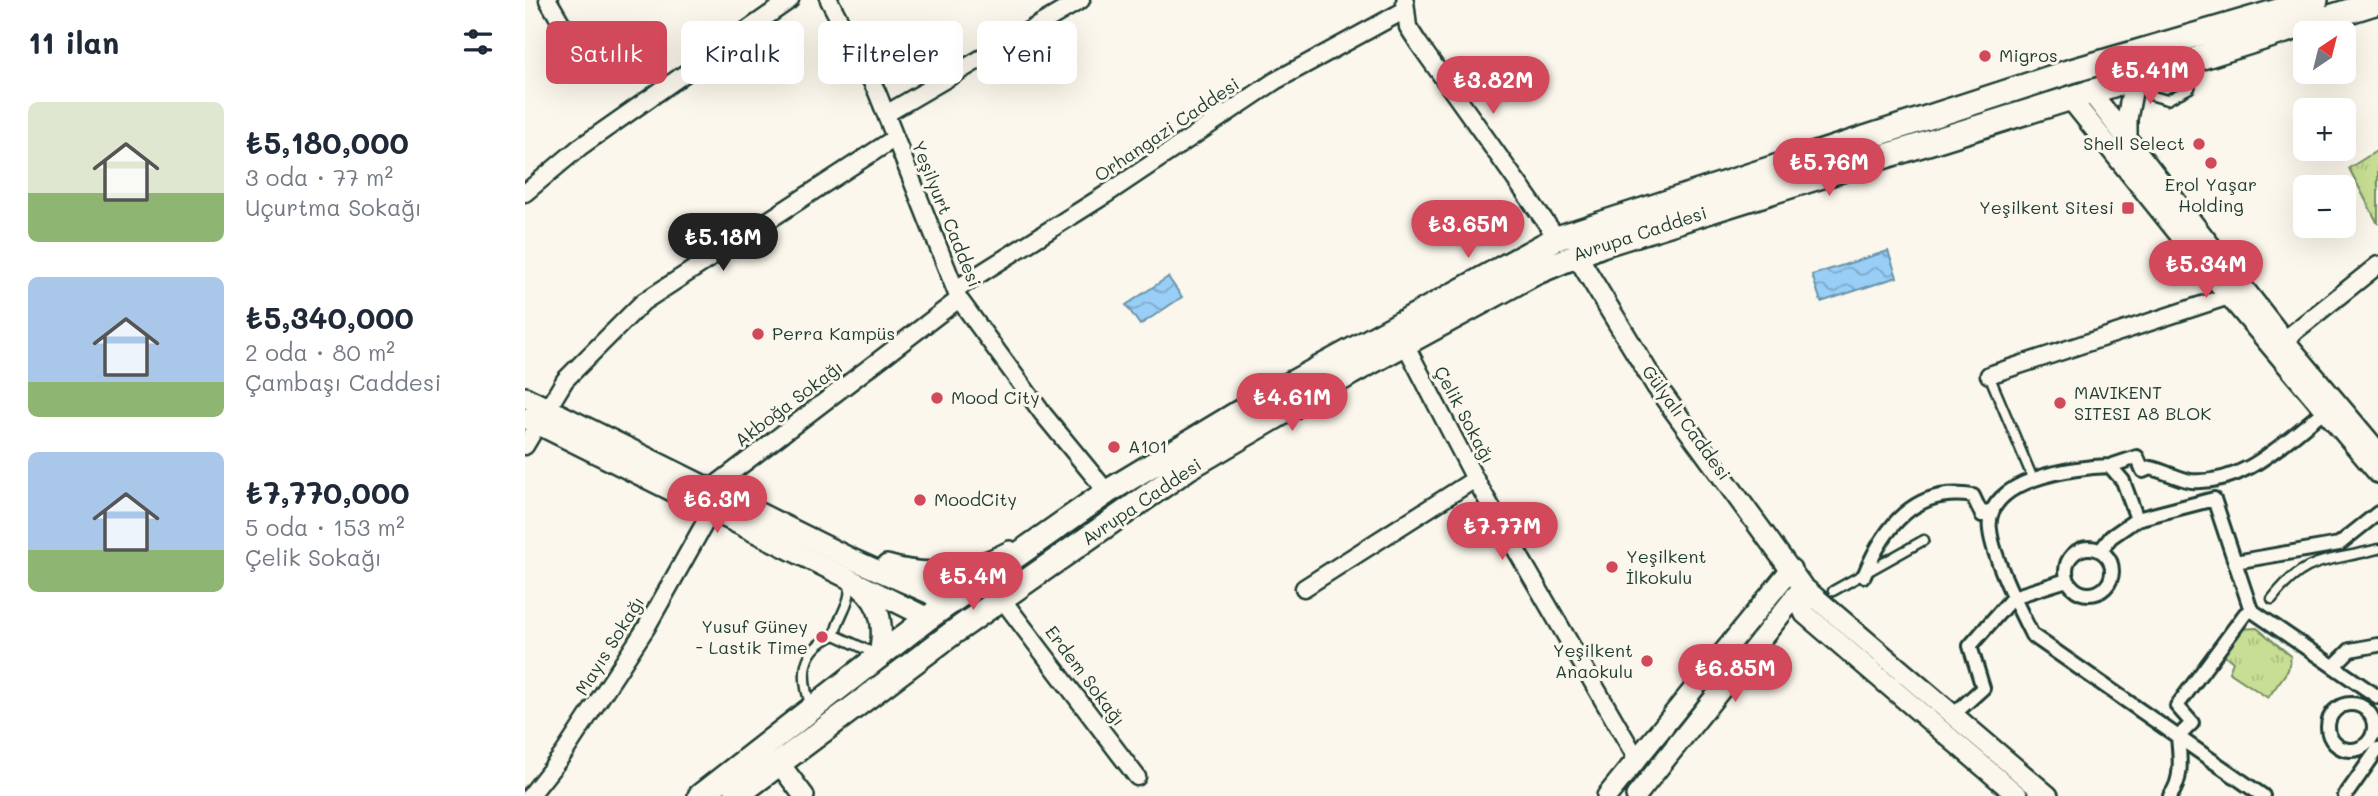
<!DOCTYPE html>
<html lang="tr">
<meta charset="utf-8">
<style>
:root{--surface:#fff;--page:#f2f2f3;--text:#1f2937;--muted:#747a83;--accent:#d1495b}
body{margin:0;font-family:Mali,sans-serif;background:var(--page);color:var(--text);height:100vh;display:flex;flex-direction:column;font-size:26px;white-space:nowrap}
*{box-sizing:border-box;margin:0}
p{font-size:23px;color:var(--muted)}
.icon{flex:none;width:38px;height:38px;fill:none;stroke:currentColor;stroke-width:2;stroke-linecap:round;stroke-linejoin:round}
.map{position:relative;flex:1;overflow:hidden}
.sheet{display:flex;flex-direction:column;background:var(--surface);width:525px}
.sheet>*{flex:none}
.hud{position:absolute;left:21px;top:21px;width:665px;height:63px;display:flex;gap:14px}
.needle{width:46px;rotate:35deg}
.buttons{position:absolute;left:1768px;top:21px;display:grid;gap:14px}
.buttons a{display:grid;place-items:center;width:63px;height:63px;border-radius:10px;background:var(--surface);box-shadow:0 7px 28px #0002;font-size:35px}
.price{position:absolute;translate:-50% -60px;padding:0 16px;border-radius:24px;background:var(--accent);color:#fff;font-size:23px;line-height:46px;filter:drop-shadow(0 2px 4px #0008)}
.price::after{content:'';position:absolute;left:50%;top:42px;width:21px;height:16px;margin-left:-10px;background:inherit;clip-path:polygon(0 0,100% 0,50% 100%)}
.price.current{background:#222;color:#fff}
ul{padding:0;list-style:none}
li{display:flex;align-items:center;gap:21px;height:175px;padding:0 28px}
li span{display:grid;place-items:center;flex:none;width:196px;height:140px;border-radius:10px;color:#555}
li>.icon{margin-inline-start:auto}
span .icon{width:84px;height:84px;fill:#fffc;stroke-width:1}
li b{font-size:30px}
h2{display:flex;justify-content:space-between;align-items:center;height:84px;padding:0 28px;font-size:30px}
.tag{padding:0 24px;border-radius:10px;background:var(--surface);box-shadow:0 7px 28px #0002;font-size:24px;line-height:63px}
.tag.current{background:var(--accent);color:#fff}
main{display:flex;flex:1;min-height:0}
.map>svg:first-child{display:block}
.park{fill:url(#park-tufts);stroke:#738e64;stroke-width:2}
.water{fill:url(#water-waves);stroke:#6894a9;stroke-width:2}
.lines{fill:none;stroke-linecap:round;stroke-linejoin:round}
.service-casing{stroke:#1f3d34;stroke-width:13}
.pedestrian-casing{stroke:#1f3d34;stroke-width:18}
.minor-casing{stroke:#1f3d34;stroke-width:21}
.tertiary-casing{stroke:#1f3d34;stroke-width:24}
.secondary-casing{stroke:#1f3d34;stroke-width:28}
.service{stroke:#fbf7ec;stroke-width:8}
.pedestrian{stroke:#fbf7ec;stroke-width:12}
.minor{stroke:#fbf7ec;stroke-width:16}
.tertiary{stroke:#fbf7ec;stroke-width:19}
.secondary{stroke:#fbf7ec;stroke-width:23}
.poi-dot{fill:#d1495b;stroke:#fbf7ec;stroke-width:2.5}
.labels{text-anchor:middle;stroke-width:6;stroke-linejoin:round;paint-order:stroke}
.poi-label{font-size:18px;fill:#1f3d34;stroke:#fbf7ec;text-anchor:start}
.street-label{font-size:18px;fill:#1f3d34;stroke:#fbf7ec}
</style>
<main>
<section class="sheet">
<h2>11 ilan<svg class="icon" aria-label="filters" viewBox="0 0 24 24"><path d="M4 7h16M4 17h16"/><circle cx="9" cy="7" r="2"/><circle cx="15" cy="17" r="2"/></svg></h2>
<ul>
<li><span style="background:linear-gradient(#dfe7d0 65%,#8fb573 0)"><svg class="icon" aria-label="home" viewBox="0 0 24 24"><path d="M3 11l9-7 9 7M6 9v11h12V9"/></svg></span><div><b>₺5,180,000</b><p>3 oda · 77 m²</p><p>Uçurtma Sokağı</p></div></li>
<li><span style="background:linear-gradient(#a9c7e8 75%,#8fb573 0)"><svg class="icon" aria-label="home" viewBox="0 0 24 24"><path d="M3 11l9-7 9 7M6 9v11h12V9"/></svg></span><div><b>₺5,340,000</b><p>2 oda · 80 m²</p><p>Çambaşı Caddesi</p></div></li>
<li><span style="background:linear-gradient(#a9c7e8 70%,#8fb573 0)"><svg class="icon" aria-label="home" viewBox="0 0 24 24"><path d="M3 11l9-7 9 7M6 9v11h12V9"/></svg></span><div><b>₺7,770,000</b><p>5 oda · 153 m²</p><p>Çelik Sokağı</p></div></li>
</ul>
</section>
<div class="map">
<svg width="1853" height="796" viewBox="0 0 1853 796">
<defs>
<pattern id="park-tufts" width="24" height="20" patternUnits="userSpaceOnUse" patternTransform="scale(1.75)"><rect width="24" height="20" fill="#c7de94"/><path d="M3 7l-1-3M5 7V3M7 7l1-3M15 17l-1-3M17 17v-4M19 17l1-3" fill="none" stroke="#aabf80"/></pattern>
<pattern id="water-waves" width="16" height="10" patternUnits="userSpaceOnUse" patternTransform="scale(1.75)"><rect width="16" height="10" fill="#99cef7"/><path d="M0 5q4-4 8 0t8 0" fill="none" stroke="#7ca8c9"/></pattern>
</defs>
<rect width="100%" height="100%" fill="#fbf7ec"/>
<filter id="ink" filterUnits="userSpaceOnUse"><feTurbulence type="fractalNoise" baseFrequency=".0143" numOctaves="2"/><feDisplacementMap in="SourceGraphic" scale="14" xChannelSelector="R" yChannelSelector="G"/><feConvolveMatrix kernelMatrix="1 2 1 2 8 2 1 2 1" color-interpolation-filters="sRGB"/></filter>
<g filter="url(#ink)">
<path class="park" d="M1853 150V224L1824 168Z
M1732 628 1766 656 1763 670 1743 698 1704 672 1708 662 1696 652 1715 629Z"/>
<path class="water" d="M1363 251 1372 277 1296 302 1287 275Z
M643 277 657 297 615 325 601 305Z"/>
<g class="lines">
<defs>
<path id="service" d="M1613 82 1625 95 1642 100 1665 88 1670 63
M1464 375 1508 479
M1308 591 1399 540
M1747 599C1782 554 1803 563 1853 549
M310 635C312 616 330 600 323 581
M286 707C275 675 276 649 310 635L351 654"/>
<path id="pedestrian" d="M1585 466 1612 457 1618 471 1625 468C1637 470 1656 480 1666 481 1721 485 1759 441 1799 411
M1541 571a23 23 0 1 1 46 0a23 23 0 1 1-46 0Z
M1575 551 1586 537 1612 519
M1710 562 1814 544 1853 513
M1339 576C1359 527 1390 486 1448 496L1457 515 1468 509
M1809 666 1825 650 1853 645
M1803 727a23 23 0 1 1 46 0a23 23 0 1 1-46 0Z
M1427 716 1458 688 1445 646 1488 597 1542 580
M1645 796C1658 780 1655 757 1653 737L1667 723 1652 706 1720 614 1726 610
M1738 796 1507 635C1494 609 1468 558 1465 530 1458 479 1549 467 1585 466L1598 481 1612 519 1689 499 1726 610 1853 697
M1820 796 1853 749"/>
<path id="minor" d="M23 0 52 50
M304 0 352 92 434 299 518 414 582 492
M880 1 883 27 894 44 1032 238
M361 114 556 0
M0 193 55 147 265 0
M431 289 580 195 750 81 880 10
M1759 340 1853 265
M880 344 950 479 1112 759
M1464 375 1704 296
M23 408 40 380 118 302 370 138
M0 446 13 424
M185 489 434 299
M779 588 950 479
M477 599 612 777
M5 796 39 753 121 628 187 510"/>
<path id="tertiary" d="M1564 90 1759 340 1853 452
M1544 97 1704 296 1853 473
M1602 139V119L1610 76
M1051 254 1132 387 1278 587 1523 796
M0 397 329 560 406 594 419 606
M0 418 403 618
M362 565C405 578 445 572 485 551
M335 587C358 606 359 628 354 656
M1278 587 1275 603 1280 614 1493 796
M254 763 279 796
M1082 796 1266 569
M1111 796 1277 588"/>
<path id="secondary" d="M175 796 403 618 582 492 723 407 1032 238 1543 72 1791 0
M211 796 429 632 663 468 826 373 1010 273 1077 245 1853 2"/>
</defs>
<use href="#service" class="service-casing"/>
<use href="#pedestrian" class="pedestrian-casing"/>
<use href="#minor" class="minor-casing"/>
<use href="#tertiary" class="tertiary-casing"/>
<use href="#secondary" class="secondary-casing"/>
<use href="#service" class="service"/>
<use href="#pedestrian" class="pedestrian"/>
<use href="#minor" class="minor"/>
<use href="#tertiary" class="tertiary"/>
<use href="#secondary" class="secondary"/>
</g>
</g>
<g class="poi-dot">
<circle cx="1460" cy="56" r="7"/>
<circle cx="1674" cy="144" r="7"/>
<circle cx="1686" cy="163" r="7"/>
<rect x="1596" y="201" width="14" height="14" rx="3.5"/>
<circle cx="233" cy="334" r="7"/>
<circle cx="412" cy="398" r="7"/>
<circle cx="1535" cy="403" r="7"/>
<circle cx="589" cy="447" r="7"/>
<circle cx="395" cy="500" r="7"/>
<circle cx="1087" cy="567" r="7"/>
<circle cx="297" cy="637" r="7"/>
<circle cx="1122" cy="661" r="7"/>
</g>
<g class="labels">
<g class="poi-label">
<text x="1474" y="62">Migros</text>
<text x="1660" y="150" text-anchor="end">Shell Select</text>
<text x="1686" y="191" text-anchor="middle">Erol Yaşar<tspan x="1686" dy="21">Holding</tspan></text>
<text x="1589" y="214" text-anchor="end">Yeşilkent Sitesi</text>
<text x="247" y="340">Perra Kampüs</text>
<text x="1549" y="399">MAVIKENT<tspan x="1549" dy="21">SITESI A8 BLOK</tspan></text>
<text x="426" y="404">Mood City</text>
<text x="603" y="453">A101</text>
<text x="409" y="506">MoodCity</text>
<text x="1101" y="563">Yeşilkent<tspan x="1101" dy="21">İlkokulu</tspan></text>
<text x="283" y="633" text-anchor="end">Yusuf Güney<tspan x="283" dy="21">- Lastik Time</tspan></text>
<text x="1108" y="657" text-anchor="end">Yeşilkent<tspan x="1108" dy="21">Anaokulu</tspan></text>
</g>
<g class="street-label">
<text transform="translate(642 130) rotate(-34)" y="6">Orhangazi Caddesi</text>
<text transform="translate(421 214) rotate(68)" y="6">Yeşilyurt Caddesi</text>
<text transform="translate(1115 234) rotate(-18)" y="6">Avrupa Caddesi</text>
<text transform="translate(264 404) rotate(-37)" y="6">Akboğa Sokağı</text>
<text transform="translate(939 415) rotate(62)" y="6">Çelik Sokağı</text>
<text transform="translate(1161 423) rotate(54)" y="6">Gülyalı Caddesi</text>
<text transform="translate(617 502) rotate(-34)" y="6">Avrupa Caddesi</text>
<text transform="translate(85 646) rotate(-58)" y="6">Mayıs Sokağı</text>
<text transform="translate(560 676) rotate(53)" y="6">Erdem Sokağı</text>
</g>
</g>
</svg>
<div class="buttons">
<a><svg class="needle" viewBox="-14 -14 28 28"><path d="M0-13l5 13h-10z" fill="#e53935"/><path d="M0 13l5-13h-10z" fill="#747a83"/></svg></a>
<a>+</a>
<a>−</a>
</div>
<b class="price" style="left:1625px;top:106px">₺5.41M</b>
<b class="price" style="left:968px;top:116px">₺3.82M</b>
<b class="price" style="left:1304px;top:198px">₺5.76M</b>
<b class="price" style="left:943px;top:260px">₺3.65M</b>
<b class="price current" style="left:198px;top:273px">₺5.18M</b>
<b class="price" style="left:1681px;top:300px">₺5.34M</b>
<b class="price" style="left:767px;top:433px">₺4.61M</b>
<b class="price" style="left:192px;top:535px">₺6.3M</b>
<b class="price" style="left:977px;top:562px">₺7.77M</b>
<b class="price" style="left:448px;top:612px">₺5.4M</b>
<b class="price" style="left:1210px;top:704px">₺6.85M</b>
<div class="hud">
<a class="tag current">Satılık</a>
<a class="tag">Kiralık</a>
<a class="tag">Filtreler</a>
<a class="tag">Yeni</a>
</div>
</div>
</main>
